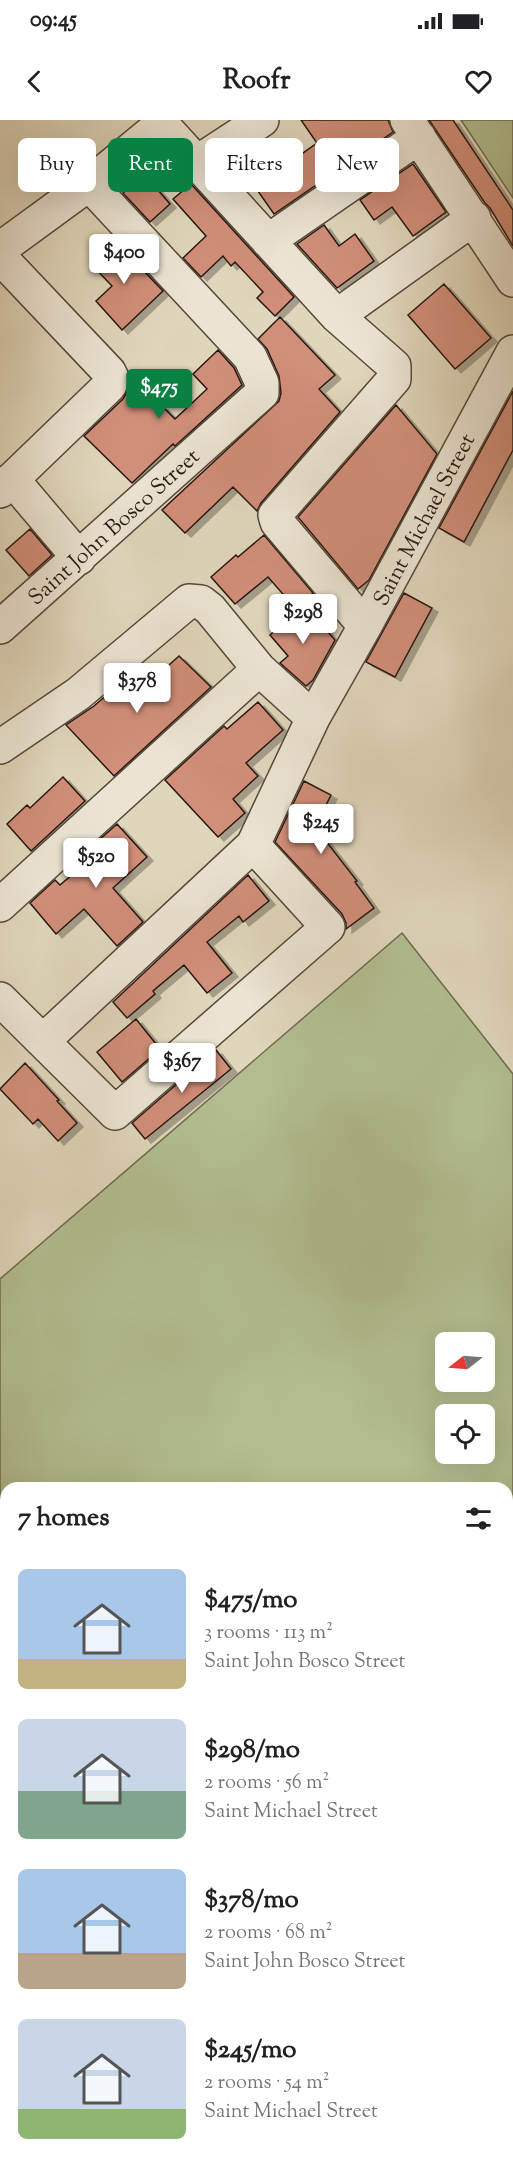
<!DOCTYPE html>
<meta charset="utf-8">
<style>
:root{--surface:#fff;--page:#f6f6f6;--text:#202124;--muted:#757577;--accent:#0b8043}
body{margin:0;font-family:"Sorts Mill Goudy",serif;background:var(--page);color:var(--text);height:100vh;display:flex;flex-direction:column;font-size:22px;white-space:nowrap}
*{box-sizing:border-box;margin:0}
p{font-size:20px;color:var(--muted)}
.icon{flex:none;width:33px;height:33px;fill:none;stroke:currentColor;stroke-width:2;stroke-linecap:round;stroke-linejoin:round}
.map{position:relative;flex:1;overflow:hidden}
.panel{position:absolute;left:0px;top:1362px;width:513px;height:686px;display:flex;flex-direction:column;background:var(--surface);border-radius:18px 18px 0 0;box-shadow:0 6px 24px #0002}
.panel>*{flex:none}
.banner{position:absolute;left:18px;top:18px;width:477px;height:54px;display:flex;gap:12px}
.needle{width:39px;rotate:253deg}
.fabs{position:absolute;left:435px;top:1212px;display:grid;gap:12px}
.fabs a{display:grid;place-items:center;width:60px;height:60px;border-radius:9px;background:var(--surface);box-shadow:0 6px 24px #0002;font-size:30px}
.price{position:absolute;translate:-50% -51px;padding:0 14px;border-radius:6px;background:#fff;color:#222;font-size:20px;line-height:39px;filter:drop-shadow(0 2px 3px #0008)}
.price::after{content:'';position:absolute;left:50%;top:36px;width:18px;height:14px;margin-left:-9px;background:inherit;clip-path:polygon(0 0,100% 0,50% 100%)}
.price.current{background:var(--accent);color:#fff}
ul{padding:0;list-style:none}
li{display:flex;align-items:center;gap:18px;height:150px;padding:0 18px}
li span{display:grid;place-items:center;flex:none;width:168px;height:120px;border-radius:9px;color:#555}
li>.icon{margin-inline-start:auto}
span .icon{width:72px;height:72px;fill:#fffc;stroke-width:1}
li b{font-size:26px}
h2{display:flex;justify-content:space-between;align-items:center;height:72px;padding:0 18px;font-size:26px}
.tag{padding:0 21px;border-radius:9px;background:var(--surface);box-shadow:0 6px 24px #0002;font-size:21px;line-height:54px}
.tag.current{background:var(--accent);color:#fff}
.status{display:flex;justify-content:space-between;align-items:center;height:42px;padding:0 30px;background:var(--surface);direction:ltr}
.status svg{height:16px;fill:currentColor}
header{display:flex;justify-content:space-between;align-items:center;height:78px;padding:0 18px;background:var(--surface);font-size:27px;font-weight:800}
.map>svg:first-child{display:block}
.green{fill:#b2be91;stroke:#6d6c50;stroke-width:1.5;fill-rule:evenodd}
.building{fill:#d18e79;stroke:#281910;stroke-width:1.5;filter:url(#shadow)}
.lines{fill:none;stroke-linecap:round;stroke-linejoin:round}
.minor-casing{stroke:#56483b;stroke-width:36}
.highway-casing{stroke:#281910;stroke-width:36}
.minor{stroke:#ebe4d3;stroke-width:33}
.highway{stroke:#e0d6bb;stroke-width:33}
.labels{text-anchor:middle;stroke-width:6;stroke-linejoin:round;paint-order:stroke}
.street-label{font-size:22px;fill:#281910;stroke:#ebe4d3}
</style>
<div class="status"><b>09:45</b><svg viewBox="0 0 49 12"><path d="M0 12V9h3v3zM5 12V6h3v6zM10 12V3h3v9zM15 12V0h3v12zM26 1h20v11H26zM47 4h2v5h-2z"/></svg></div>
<header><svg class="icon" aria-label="back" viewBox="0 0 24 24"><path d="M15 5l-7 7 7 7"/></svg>Roofr<svg class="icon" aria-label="heart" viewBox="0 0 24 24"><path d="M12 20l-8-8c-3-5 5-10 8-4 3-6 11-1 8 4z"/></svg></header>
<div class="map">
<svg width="513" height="2047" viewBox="0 0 513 2047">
<defs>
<filter id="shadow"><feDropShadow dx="6" dy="4" stdDeviation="0" flood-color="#0004"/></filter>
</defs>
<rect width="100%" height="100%" fill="#e0d6bb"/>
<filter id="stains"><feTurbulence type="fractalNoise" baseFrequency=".00333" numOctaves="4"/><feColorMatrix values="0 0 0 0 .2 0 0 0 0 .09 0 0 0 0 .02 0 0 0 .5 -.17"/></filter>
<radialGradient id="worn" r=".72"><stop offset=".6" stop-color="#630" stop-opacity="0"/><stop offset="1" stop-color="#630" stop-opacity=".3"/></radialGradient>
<path class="green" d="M461 0H513V78Z
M402 813 513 954V1980H507V1368H6V1526L0 1517V1159ZM446 1222H484V1262H446ZM446 1294H484V1334H446Z
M0 1838 6 1839V1901L0 1900Z
M0 1945 6 1946V1996L0 1995Z
M507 2030 513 2031V2047H311L278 2042H507Z
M0 2035 6 2036V2042H42L77 2047H0Z"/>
<path class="building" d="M301 0H388L393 12 274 94 255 67 317 23Z
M429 0H453L513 90V126L490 88 485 83Z
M413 44 446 92 413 116 392 87 374 100 360 80Z
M144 54 170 84 150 102 123 73Z
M191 64 294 177 275 196 257 178 263 172 235 142 231 146 223 136 201 157 183 138 206 116 173 79Z
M324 105 339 126 355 114 374 141 337 168 297 124Z
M114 120 163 171 122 210 96 181 112 166 90 143Z
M444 164 491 218 455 249 408 195Z
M280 197 335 255 319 269 340 292 261 383 257 391 233 367 185 413 162 390 279 281 281 273 279 256 267 229 258 219Z
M218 230 234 248 242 265 175 326 173 324 132 363 84 316 123 279 134 259 160 287 162 286 175 299 207 269 193 254Z
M513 271V330L464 422 439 408Z
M396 285 437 334 369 460 358 469 298 397Z
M30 409 52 435 29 456 6 430Z
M264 415 313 473 296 489 268 457 235 484 211 457 236 435 238 437Z
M404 473 432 488 395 557 366 542Z
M304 485 335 520 313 560 306 566 280 543 288 536 270 515Z
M179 536 211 567 114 656 66 605 94 586 137 549 149 563Z
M258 582 283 610 246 643 258 656 233 679 245 693 218 717 165 660 224 606 227 609Z
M63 657 85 681 31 731 7 704 27 685 30 688Z
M304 661 331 675 315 707 357 761 355 762 374 788 346 809V803L342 794 275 722Z
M117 704 147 737 113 768 143 802 117 826 84 789 56 814 30 783 55 760 60 765 94 736 88 730Z
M248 755 269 781 243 802 239 796 207 822 232 853 207 873 184 845 153 871 155 874 127 898 113 882Z
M136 899 160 929 122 962 97 932Z
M216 930 231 949 145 1019 132 1003Z
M25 943 59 980 57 981 77 1003 58 1021 38 999 33 1004 0 969Z"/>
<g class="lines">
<defs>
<path id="minor" d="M158 0 337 196 394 246V259L275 395 277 402 365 506
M407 0 513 160
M196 43 262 0
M268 121 419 17
M0 129 89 64 162 4
M0 137 109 252 112 258 110 265 0 371
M337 196 474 98
M12 359 79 438
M0 507 262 273V263L250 237 89 64
M0 627 78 574 189 481 201 482 210 489 259 549 313 598
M0 785 259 549
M0 879 115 993 328 807 253 725 313 598 365 506 513 232
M43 921 253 725"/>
<path id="highway" d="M0 1932 6 1933
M0 2012 6 2013
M507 2015 513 2016
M169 2042 202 2047"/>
</defs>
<use href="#minor" class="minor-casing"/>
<use href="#highway" class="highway-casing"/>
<use href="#minor" class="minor"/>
<use href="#highway" class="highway"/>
</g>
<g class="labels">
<g class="street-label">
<text transform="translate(423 399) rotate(-62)" y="8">Saint Michael Street</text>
<text transform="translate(113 406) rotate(-42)" y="8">Saint John Bosco Street</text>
</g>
</g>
<rect width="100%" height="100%" filter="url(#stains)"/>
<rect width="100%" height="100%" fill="url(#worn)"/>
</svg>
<div class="fabs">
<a><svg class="needle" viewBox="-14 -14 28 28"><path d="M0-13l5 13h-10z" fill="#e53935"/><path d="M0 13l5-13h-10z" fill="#757577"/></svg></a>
<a><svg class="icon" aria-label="locate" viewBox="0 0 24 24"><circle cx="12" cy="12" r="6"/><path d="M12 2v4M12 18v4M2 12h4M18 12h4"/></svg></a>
</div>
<b class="price" style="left:124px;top:165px">$400</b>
<b class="price current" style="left:159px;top:300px">$475</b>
<b class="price" style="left:303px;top:525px">$298</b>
<b class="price" style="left:137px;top:594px">$378</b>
<b class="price" style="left:321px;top:735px">$245</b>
<b class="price" style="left:96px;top:769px">$520</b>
<b class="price" style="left:182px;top:974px">$367</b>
<div class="banner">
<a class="tag">Buy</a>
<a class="tag current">Rent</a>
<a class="tag">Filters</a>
<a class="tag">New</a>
</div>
<section class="panel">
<h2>7 homes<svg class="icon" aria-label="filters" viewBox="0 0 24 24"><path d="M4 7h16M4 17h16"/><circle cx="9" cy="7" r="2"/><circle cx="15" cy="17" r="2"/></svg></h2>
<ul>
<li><span style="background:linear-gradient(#a9c7e8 75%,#c2b280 0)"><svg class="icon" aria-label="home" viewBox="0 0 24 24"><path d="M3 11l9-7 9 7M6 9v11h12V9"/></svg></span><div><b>$475/mo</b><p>3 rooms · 113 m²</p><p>Saint John Bosco Street</p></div></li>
<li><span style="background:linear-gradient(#c9d6e8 60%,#7fa58c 0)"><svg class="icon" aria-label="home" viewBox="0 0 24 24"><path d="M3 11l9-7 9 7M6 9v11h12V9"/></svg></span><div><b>$298/mo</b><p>2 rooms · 56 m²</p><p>Saint Michael Street</p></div></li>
<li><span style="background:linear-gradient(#a9c7e8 70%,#b9a48a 0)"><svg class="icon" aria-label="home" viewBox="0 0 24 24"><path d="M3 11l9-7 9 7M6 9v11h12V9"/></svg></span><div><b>$378/mo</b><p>2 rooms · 68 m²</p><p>Saint John Bosco Street</p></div></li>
<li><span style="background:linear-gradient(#c9d6e8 75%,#8fb573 0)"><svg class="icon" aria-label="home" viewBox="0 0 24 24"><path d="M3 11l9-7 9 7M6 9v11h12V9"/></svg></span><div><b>$245/mo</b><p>2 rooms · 54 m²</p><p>Saint Michael Street</p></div></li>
</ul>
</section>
</div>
